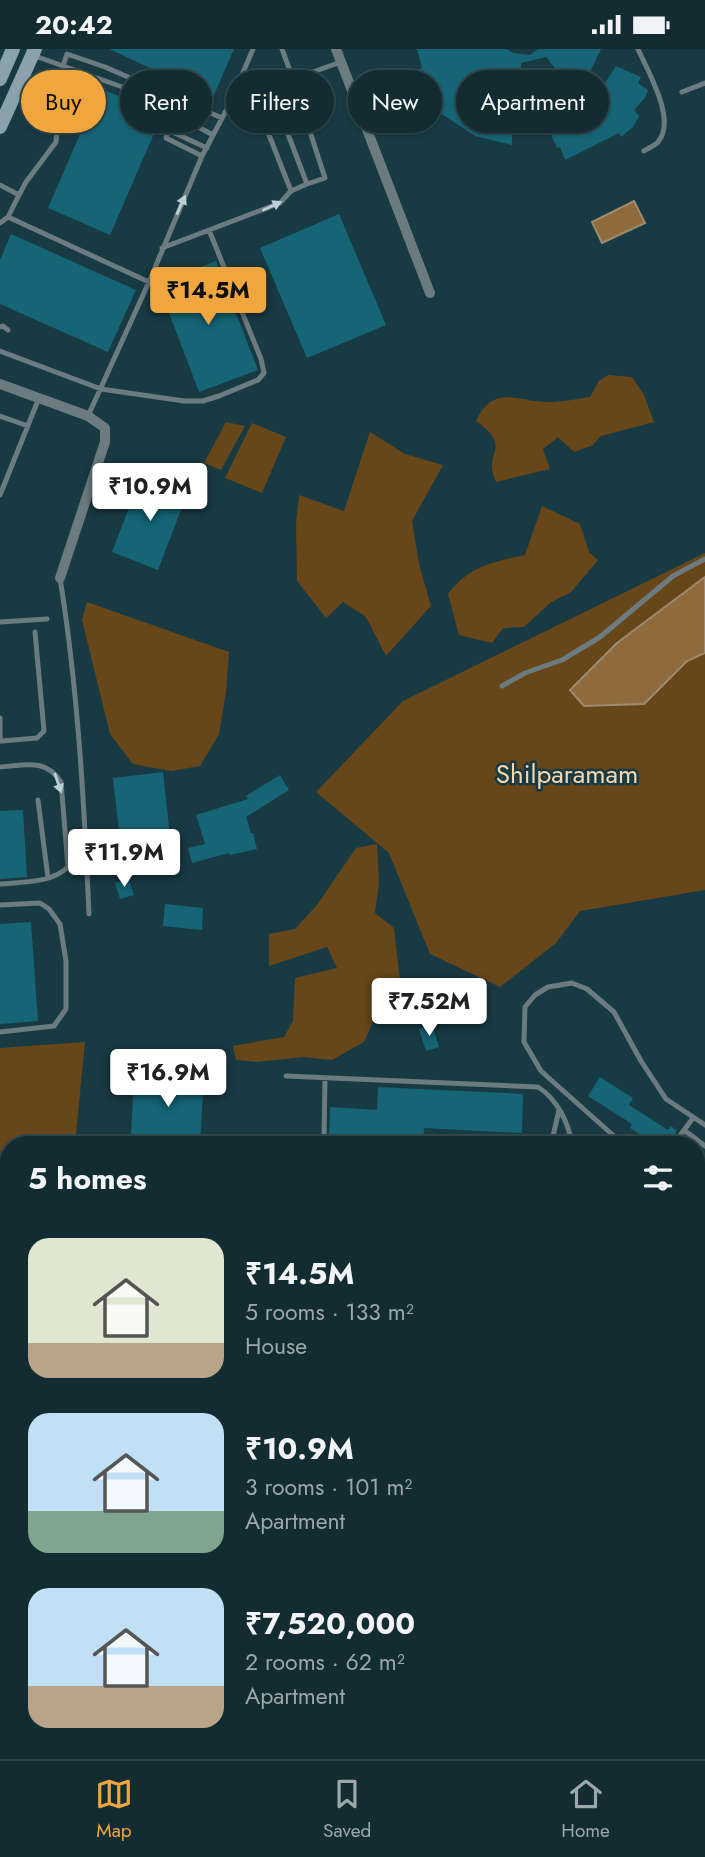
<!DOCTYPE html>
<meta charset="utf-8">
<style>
:root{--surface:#122c32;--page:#1f383e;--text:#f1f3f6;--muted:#9ca7ac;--line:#31484d;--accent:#f0a63e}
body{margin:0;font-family:Jost,sans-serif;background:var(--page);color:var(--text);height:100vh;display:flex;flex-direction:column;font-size:26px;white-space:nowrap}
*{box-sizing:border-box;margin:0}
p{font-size:23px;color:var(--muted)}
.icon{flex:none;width:38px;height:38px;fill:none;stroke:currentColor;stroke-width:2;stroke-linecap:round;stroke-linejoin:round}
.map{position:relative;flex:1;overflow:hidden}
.sheet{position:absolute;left:0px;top:1087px;width:705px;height:625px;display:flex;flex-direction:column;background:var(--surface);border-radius:28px 28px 0 0;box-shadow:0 2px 5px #0004,0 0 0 2px var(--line)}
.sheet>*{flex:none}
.banner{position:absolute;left:21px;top:21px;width:663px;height:63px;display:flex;gap:14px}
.price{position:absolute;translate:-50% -60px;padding:0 16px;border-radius:7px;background:#fff;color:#222;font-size:23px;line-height:46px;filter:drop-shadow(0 2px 4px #0008)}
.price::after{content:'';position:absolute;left:50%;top:42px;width:21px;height:16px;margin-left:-10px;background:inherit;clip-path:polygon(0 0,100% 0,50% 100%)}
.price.current{background:var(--accent);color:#111}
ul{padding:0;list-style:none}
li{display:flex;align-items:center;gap:21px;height:175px;padding:0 28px}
li span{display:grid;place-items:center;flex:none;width:196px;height:140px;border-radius:21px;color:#555}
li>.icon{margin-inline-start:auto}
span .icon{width:84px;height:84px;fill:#fffc;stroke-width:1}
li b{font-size:30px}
h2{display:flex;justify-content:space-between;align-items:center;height:84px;padding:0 28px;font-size:30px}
.pill{padding:0 24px;border-radius:32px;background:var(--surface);box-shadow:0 2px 5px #0004,0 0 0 2px var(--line);font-size:24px;line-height:63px}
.pill.current{background:var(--accent);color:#111}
.status{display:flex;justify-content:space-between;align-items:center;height:49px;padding:0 35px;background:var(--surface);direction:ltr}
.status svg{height:19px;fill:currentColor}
.tabs{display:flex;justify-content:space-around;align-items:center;height:98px;border-top:2px solid var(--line);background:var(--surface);font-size:19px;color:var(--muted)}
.tabs a{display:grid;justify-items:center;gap:4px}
.tabs .current{color:var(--accent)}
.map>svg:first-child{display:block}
.green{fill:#67461a}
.water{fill:#8e6a3d;stroke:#9e8b6d;stroke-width:2}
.building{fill:#156577}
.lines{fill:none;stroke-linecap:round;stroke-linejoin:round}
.lane{stroke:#6c7b7f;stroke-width:5}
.street{stroke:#6c7b7f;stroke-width:10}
.secondary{stroke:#8aa2a9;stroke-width:14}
.primary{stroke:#a1c0c9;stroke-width:16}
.rail-casing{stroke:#adc2c7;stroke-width:6}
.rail{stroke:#183a43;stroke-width:3.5;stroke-dasharray:10;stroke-linecap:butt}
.oneway{fill:#bccfd4}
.labels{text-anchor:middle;stroke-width:5;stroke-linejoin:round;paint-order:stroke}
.park-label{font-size:26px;fill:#f8d7af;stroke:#183a43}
</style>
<div class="status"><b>20:42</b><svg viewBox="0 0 49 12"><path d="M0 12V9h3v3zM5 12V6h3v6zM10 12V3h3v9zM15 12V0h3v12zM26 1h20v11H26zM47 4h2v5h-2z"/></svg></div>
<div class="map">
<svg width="705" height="1710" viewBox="0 0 705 1710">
<rect width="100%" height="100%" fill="#183a43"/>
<path class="green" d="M608 326 632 328 644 346 654 373 601 387 593 396 574 403 558 388 543 400 550 420 496 433C481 402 515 400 476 372 493 336 515 351 545 353 559 354 575 350 590 348L599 332Z
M226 373 245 377 221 421 204 414Z
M252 374 286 388 262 444 225 429Z
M370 383 405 405 443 416 412 472 419 515 431 557 386 607 366 568 343 553 326 569 297 532 296 475 299 446 344 462Z
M542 457 580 475 589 503 598 511 571 543 550 554 524 578 503 579 492 594 459 586 448 545C469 517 493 513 525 506Z
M705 504V841L580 862 556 894 500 938 430 905 389 804 316 743 403 652Z
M87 553 229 603 226 643 219 685 200 717 171 722 133 715 110 685 82 571Z
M377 795 379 834 375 864 394 879 400 933 381 955 364 993 332 1011 303 1008 257 1013 236 1011 233 997 284 988 293 972 295 929 337 919 327 898 269 917V885L295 880 317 856 356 799Z
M85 993 75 1095 9 1096V1118L0 1116V999Z"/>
<path class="water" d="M634 152 645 174 602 194 592 173Z
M705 528V604L687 612 644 655 584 657 570 641 617 594Z"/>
<path class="building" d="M109 0H234L213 48Z
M417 0H507L513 4 530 6 538 0H601L578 48 546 8 521 14 518 66 511 65 509 83 512 86V96L475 87 425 54 407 26 422 19Z
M616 17 641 28 638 34 648 41 645 49 634 61 639 67 633 78 621 88 619 84 565 111 560 98 557 99 546 75 563 69 577 77Z
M100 39 162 66 110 186 48 159Z
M339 165 386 276 307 309 260 199Z
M11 185 136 241 108 303 0 255V211Z
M216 212 258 321 199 343 158 235Z
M141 427 187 445 158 521 112 503Z
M163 723 170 787 120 792 113 729Z
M280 726 289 741 246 768 251 784H253L257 800 230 806 229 804 192 814 188 799 205 795 196 766 248 750 246 747Z
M23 761 27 828 0 830V762Z
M129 830 134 846 120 850 115 834Z
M165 855 203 859 202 881 163 877Z
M31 873 38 972 0 975V875Z
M432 976 439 998 426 1002 419 980Z
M134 1023 204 1027 200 1096H148L149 1090 131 1089Z
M600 1028 633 1049 629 1056 668 1081 671 1077 677 1082 668 1096H657L630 1079 632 1075 588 1047Z
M378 1038 523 1045 522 1084 424 1079 423 1096 329 1092 330 1058 377 1061Z"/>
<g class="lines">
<path class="lane" d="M253 0 229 56 293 30 325 129 307 135 270 38
M282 0 293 30 341 13
M638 0C648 23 677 71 658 93 655 97 648 99 644 102
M35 7 128 40 213 86
M682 43 705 34
M253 45 291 142 307 135
M202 107 166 89 168 81 207 99
M0 136 19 146 26 133 56 93 63 17 67 5 105 18 222 69
M8 168 149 233
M0 174 8 168 19 146
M162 199 280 154 291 142
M0 278 3 277 8 281
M0 302 101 340 184 352H203L219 347 258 331 264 324 261 310 209 181
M0 367 28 377
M88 367 149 233 202 107 229 56
M0 446 39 349
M60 529C78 641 84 752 89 865
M0 573 47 570
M502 637 525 624 562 611 600 588 673 527 705 510
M0 669V692
M2 692 37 689 44 682 35 583
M0 718C25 716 46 709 61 733L68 818C52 834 22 833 0 835
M38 751 48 829
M0 856 40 854 49 860 60 875 66 912V960L54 977 0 983
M286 1027 538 1038C557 1050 569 1074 572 1096
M684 1081 705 1097
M324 1089 325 1029
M551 1096 559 1061
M624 1096 541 1022 524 993 525 958 535 946 548 938 572 934 587 940 614 963 641 1012 666 1050 705 1076
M673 1096 693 1069
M696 1152 705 1141
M0 1264 7 1208
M696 1293 705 1290
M0 1311H9
M696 1321 705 1319
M696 1542 705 1548
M696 1569 705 1575
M540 1703 543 1710
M436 1710 475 1703"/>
<path class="street" d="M336 0 430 244
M0 335 88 367 105 379V393L60 529
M0 1190 9 1192
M0 1482 9 1480
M0 1575 9 1643
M17 1703V1710
M103 1703 104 1710
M171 1710 231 1703"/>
<path class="secondary" d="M0 30 13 0
M0 78 35 0"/>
<path class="primary" d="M0 1133 9 1135
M0 1158 9 1162
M696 1163 705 1167
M696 1181 705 1186
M696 1199 705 1204
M696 1215 705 1221"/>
<defs>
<path id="rail" d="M0 1146 9 1148
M696 1184 705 1188"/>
</defs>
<use href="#rail" class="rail-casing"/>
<use href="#rail" class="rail"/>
</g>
<defs><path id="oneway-solid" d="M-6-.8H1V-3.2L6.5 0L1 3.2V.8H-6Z" transform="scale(1.75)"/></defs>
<g class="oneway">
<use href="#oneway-solid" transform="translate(181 156) rotate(-66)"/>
<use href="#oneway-solid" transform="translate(272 157) rotate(-25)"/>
<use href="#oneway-solid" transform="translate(58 734) rotate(71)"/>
</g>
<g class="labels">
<g class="park-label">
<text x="567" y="734">Shilparamam</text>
</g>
</g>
</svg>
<b class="price current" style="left:208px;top:278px">₹14.5M</b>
<b class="price" style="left:150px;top:474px">₹10.9M</b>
<b class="price" style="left:124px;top:840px">₹11.9M</b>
<b class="price" style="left:429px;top:989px">₹7.52M</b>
<b class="price" style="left:168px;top:1060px">₹16.9M</b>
<div class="banner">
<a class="pill current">Buy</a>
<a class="pill">Rent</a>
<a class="pill">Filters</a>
<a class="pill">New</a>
<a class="pill">Apartment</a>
</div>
<section class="sheet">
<h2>5 homes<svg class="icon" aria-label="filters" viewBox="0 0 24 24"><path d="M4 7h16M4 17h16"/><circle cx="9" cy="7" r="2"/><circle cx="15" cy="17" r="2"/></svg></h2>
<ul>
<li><span style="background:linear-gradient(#dfe7d0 75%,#b9a48a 0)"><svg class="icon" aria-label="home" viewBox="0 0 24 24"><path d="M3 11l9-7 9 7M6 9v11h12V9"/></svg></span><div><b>₹14.5M</b><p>5 rooms · 133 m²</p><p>House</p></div></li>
<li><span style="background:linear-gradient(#bfe0f5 70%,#7fa58c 0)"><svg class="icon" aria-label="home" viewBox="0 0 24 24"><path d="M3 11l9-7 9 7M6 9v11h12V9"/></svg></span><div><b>₹10.9M</b><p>3 rooms · 101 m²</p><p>Apartment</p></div></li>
<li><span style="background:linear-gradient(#bfe0f5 70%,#b9a48a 0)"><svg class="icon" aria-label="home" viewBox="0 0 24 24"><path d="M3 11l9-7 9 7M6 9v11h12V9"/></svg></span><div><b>₹7,520,000</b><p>2 rooms · 62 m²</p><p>Apartment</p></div></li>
</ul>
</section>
</div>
<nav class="tabs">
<a class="current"><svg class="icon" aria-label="map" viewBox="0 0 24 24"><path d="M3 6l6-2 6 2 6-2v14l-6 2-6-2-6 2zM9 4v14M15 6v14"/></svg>Map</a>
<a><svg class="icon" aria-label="saved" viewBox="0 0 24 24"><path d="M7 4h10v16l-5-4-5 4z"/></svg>Saved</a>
<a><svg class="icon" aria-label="home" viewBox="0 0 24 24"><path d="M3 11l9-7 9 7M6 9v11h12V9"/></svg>Home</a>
</nav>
